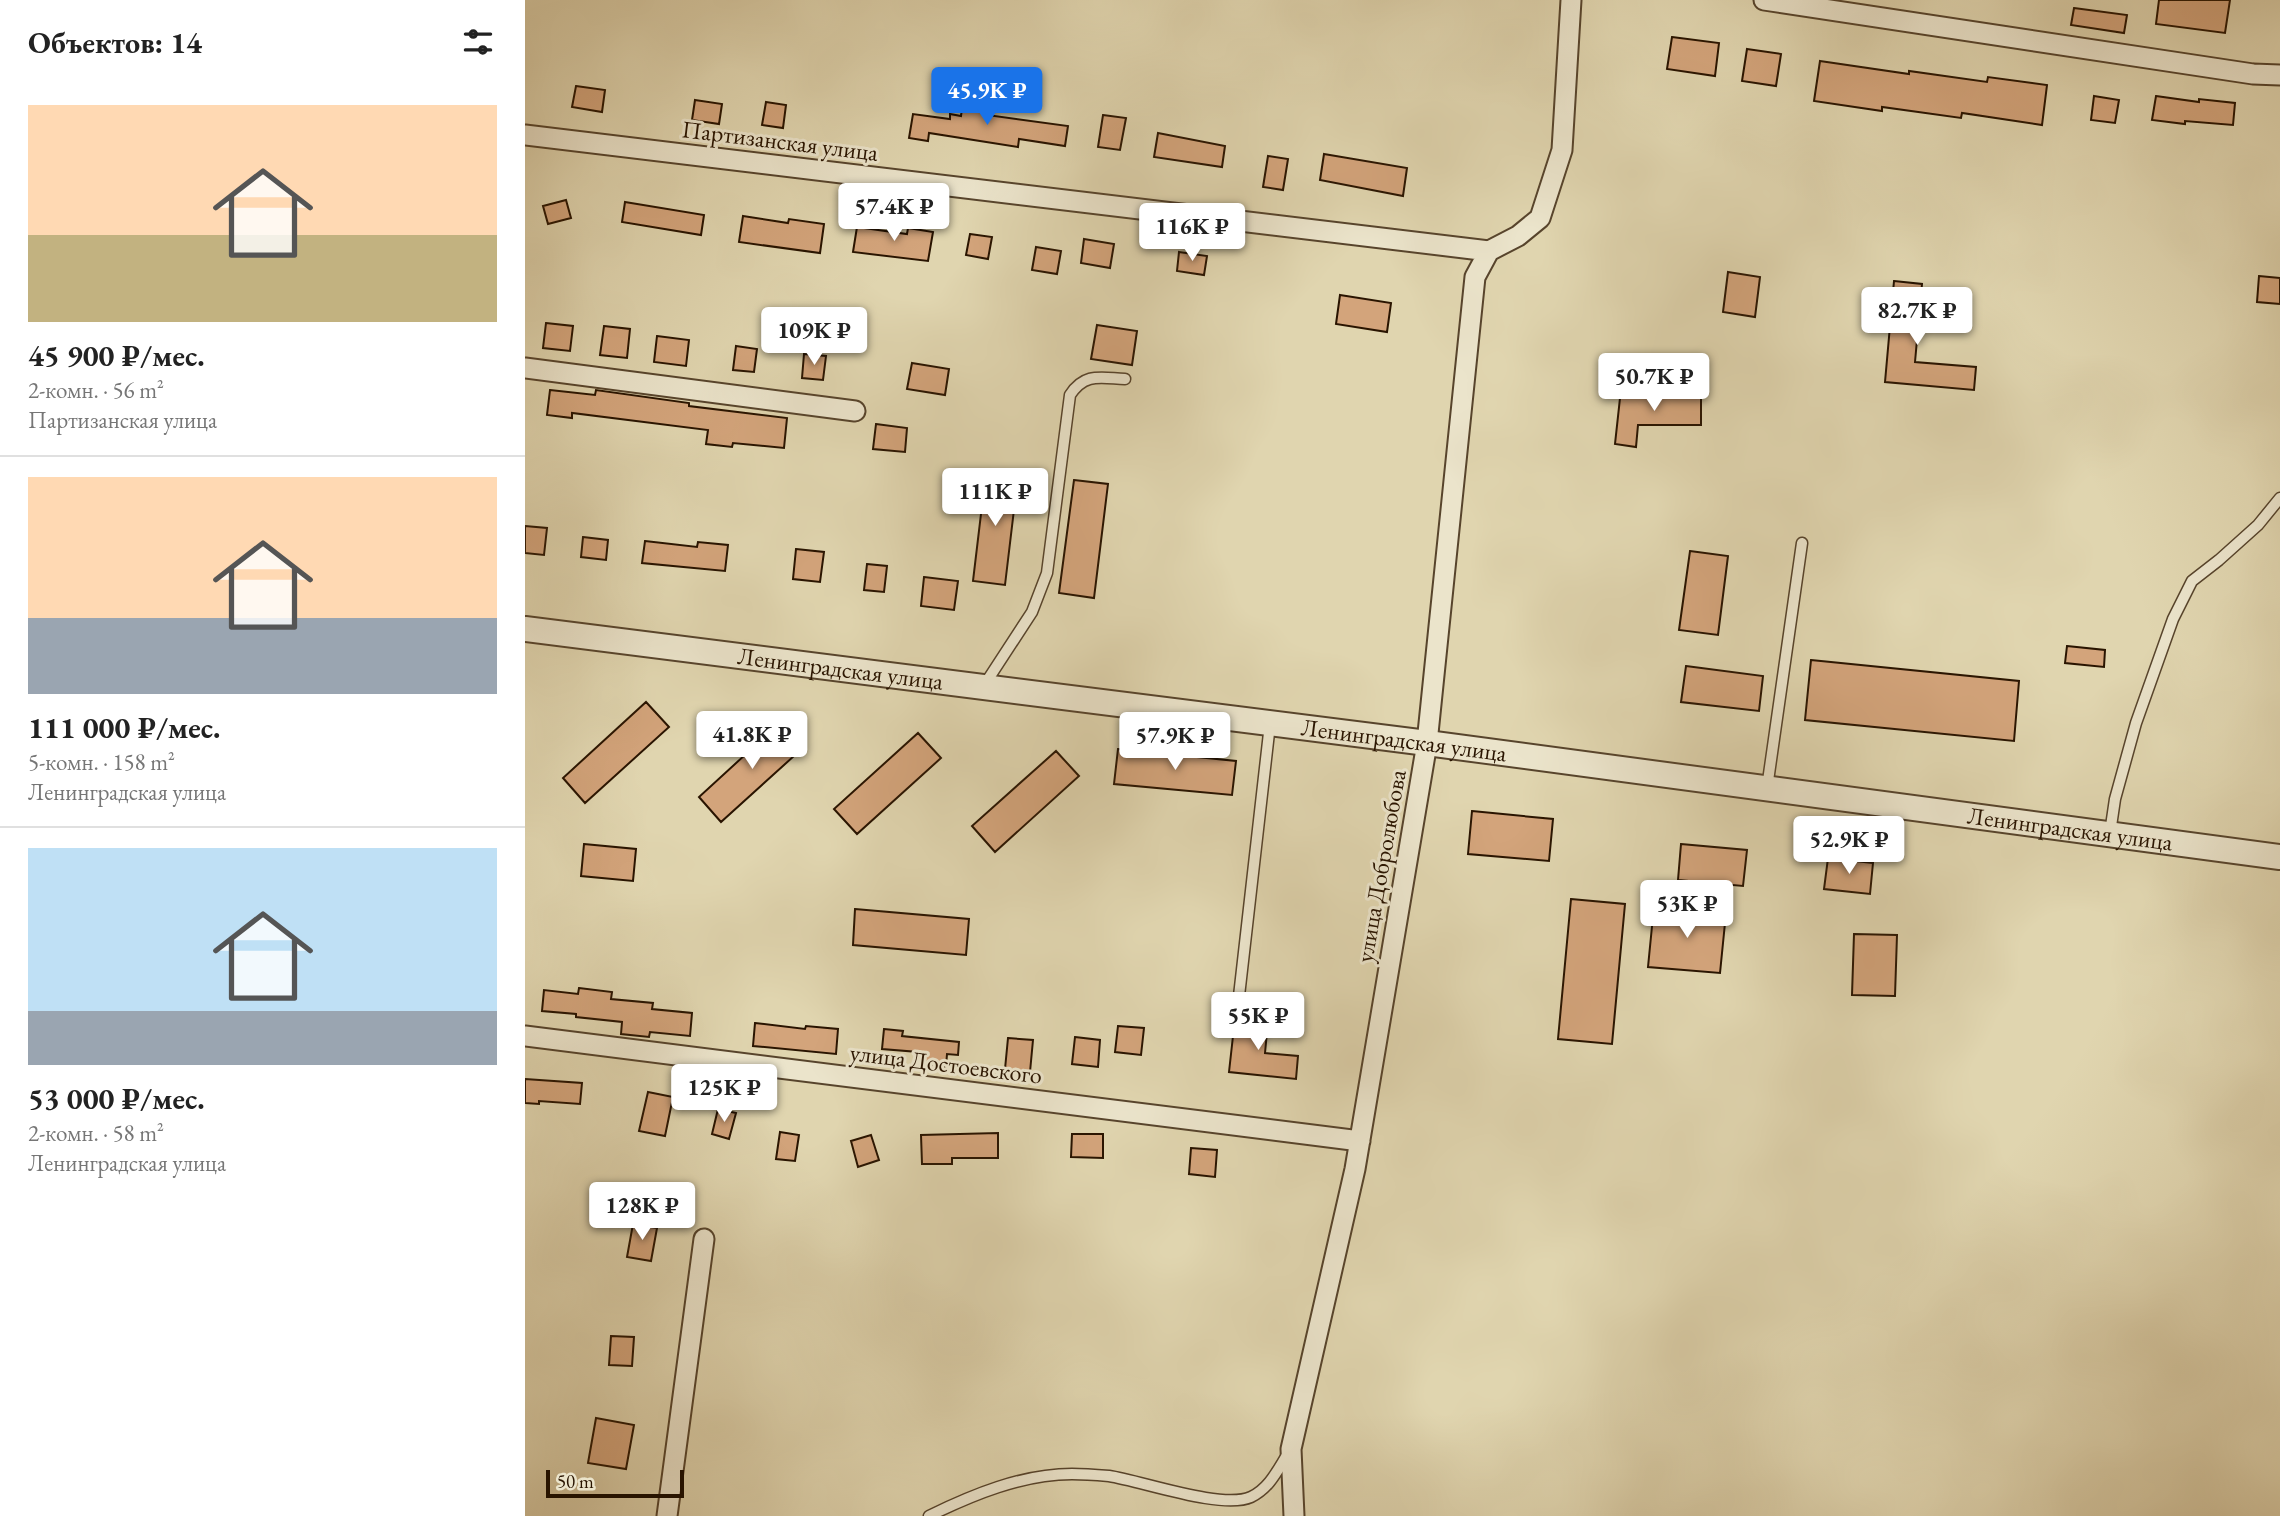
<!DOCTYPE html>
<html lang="ru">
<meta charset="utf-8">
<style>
:root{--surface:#fff;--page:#f2f2f2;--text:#222;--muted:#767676;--line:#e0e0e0;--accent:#1a73e8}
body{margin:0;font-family:"EB Garamond",serif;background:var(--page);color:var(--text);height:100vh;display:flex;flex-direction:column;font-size:26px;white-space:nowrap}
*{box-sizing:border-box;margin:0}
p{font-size:23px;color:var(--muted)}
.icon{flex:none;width:38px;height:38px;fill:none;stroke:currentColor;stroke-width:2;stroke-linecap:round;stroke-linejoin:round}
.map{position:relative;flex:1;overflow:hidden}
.drawer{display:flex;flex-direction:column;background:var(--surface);width:525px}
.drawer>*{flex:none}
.scale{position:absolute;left:21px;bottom:18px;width:138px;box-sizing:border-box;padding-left:7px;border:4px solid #291400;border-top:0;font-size:19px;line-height:24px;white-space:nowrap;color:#291400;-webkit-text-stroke:5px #ebe4cb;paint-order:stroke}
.price{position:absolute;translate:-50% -60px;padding:0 16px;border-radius:7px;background:#fff;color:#222;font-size:23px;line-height:46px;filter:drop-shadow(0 2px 4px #0008)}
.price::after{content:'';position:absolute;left:50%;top:42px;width:21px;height:16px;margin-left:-10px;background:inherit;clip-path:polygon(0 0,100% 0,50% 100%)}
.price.on{background:var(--accent);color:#fff}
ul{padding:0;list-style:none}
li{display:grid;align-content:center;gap:14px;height:371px;padding:0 28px}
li+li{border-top:2px solid var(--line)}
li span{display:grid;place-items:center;height:217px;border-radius:0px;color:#555}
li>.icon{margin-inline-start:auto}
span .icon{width:126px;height:126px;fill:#fffc;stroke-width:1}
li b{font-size:30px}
h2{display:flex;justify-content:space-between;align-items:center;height:84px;padding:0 28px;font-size:30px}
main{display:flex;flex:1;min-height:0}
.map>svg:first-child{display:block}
.building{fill:#d3a47b;stroke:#291400;stroke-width:2}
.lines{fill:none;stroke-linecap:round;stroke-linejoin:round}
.service-casing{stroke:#57442c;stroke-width:13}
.minor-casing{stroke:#57442c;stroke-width:23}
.tertiary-casing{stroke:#57442c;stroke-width:28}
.service{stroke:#ebe4cb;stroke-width:10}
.minor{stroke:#ebe4cb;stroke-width:19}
.tertiary{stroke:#ebe4cb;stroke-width:24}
.labels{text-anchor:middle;stroke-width:6;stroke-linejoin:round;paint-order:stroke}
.street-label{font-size:24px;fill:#291400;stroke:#ebe4cb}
</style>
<main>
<section class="drawer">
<h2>Объектов: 14<svg class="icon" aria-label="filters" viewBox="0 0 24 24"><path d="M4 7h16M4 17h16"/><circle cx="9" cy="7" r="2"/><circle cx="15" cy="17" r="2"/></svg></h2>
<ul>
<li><span style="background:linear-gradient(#ffd9b3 60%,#c2b280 0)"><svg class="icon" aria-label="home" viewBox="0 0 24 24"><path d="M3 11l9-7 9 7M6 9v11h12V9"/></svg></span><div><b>45 900 ₽/мес.</b><p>2-комн. · 56 m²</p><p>Партизанская улица</p></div></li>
<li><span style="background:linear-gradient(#ffd9b3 65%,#9aa5b1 0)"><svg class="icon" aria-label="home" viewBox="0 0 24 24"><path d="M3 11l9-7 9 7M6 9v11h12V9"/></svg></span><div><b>111 000 ₽/мес.</b><p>5-комн. · 158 m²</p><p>Ленинградская улица</p></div></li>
<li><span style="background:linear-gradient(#bfe0f5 75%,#9aa5b1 0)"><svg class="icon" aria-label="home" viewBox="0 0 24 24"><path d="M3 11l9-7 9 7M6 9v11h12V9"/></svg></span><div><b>53 000 ₽/мес.</b><p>2-комн. · 58 m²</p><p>Ленинградская улица</p></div></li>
</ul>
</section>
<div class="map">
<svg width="1755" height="1516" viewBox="0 0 1755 1516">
<rect width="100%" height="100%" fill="#e0d5af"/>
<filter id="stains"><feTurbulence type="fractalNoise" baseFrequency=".00286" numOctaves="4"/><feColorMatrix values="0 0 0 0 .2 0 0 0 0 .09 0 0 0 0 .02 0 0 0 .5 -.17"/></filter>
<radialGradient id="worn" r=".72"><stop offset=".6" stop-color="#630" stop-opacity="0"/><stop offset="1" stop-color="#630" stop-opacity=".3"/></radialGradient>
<path class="building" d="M1634 0H1705L1700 33 1631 24Z
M1549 8 1602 15 1599 33 1546 25Z
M1147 37 1194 43 1190 76 1142 69Z
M1222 49 1256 54 1251 86 1217 81Z
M1295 61 1384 74V71L1462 82 1463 77 1522 85 1517 125 1437 113 1436 118 1357 107V111L1289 101Z
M51 86 80 90 77 112 47 107Z
M439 95 464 99 462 115 543 126 540 146 494 139 493 147 404 133 403 141 384 138 388 114 425 119V114L436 116Z
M1569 96 1594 100 1590 123 1566 120Z
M1631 96 1674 102V99L1710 103 1708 125 1660 121V124L1627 120Z
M170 100 197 104 194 124 167 120Z
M241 102 261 105 258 128 237 125Z
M578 115 601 118 595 150 573 147Z
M633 133 700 146 697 167 629 157Z
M799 154 882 168 878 196 795 180Z
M743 156 763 159 758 190 738 187Z
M41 200 46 218 23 224 18 206Z
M100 202 179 215 176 235 97 222Z
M218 216 263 223 264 219 299 224 295 253 214 242Z
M332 227 382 234 383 228 408 232 403 261 328 252Z
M445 234 467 237 463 259 441 255Z
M559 239 589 244 585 268 556 263Z
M511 247 536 251 532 274 507 270Z
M654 252 682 256 679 275 652 271Z
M1203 272 1235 277 1230 317 1198 312Z
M1734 276 1755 278V304L1732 302Z
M1369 281 1397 284 1390 362 1451 367 1449 390 1360 382Z
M815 295 866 303 862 332 811 324Z
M21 323 48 326 45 351 18 348Z
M572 325 612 331 607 365 566 359Z
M79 326 105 329 102 358 75 355Z
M132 336 164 340 161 366 129 362Z
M211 346 232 349 229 372 208 370Z
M279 354 301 356 298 380 277 378Z
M387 363 424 369 420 395 382 389Z
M1096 389 1117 392V395H1176V425H1113L1111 447 1090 444Z
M25 390 70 395 71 390 164 403V406L262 418 259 448 208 443 207 447 181 444 183 430 47 413V418L22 415Z
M351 424 382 428 380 452 348 449Z
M461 472 493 476 480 585 448 581Z
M549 480 583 484 569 598 534 593Z
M0 526 22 528 19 555 0 553Z
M58 537 83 540 81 560 56 557Z
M120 541 172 547 173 542 203 545 200 571 117 563Z
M271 549 299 552 295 582 268 579Z
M1165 551 1203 556 1193 635 1154 630Z
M342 564 362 566 359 592 339 590Z
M399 577 433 581 429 610 396 606Z
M1542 646 1580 650 1579 667 1540 663Z
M1286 660 1494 681 1489 741 1280 720Z
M1161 666 1238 676 1234 711 1156 702Z
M121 702 144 727 60 803 38 778Z
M257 721 280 746 196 822 174 797Z
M393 733 416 758 332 834 309 809Z
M593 749 711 761 707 795 589 784Z
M531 751 554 776 470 852 447 826Z
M947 811 1028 819 1024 861 943 854Z
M59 844 111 849 108 881 56 876Z
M1156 844 1222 850 1218 886 1153 880Z
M1303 858 1348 863 1345 894 1299 889Z
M1046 899 1100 904 1087 1044 1033 1039Z
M1129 906 1201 913 1195 973 1123 967Z
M330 909 444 919 441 955 328 945Z
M1329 934 1372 935 1370 996 1327 995Z
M54 988 87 992 86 999 128 1003 127 1009 167 1013 165 1036 125 1032 124 1037 96 1034 97 1022 51 1017V1014L17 1011 19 990 53 994Z
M710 1018 743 1021 740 1053 773 1056 771 1079 704 1072Z
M230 1023 280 1029 281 1026 313 1029 311 1054 228 1046Z
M593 1026 619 1028 616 1055 590 1052Z
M359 1029 378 1031 377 1036 434 1042 433 1055 422 1054 421 1067 392 1064 393 1052 357 1049Z
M550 1037 575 1040 573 1067 547 1064Z
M483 1038 508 1040 505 1072 480 1069Z
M0 1079 57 1083 55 1104 14 1101V1104L0 1103Z
M123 1092 148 1097 140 1136 114 1131Z
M193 1109 211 1113 204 1139 187 1134Z
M255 1132 274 1135 270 1161 251 1159Z
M473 1133V1158H427V1164H397L396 1135Z
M547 1134H578V1158L546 1157Z
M346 1135 354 1160 333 1167 326 1141Z
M666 1148 692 1150 690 1177 664 1174Z
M108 1224 132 1228 126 1261 102 1257Z
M86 1336 109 1337 107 1366 84 1365Z
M71 1418 109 1425 101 1469 63 1463Z"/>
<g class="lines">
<defs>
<path id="service" d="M460 684 507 612 522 573 545 395C560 372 576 378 600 379
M1242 788 1277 543
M1585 833 1590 799 1611 723 1648 619 1667 581 1694 560 1733 525 1755 498
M714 996 745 724
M404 1516C447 1495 497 1474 547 1474 559 1474 572 1475 584 1476 617 1481 697 1510 726 1497 745 1488 753 1469 764 1452"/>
<path id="minor" d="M1239 0 1728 74 1755 75
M0 135 964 251
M0 368 330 411
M0 1036 835 1141
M142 1516 179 1239
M769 1516 766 1449 830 1169 902 743 950 277 964 251 993 236 1015 218 1037 150 1046 0"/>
<g id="tertiary">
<path id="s1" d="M0 629 902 743 1755 857"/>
</g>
</defs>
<use href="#service" class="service-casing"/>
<use href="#minor" class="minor-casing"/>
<use href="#tertiary" class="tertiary-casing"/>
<use href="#service" class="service"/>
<use href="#minor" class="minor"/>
<use href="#tertiary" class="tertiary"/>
</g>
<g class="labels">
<g class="street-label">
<text transform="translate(255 141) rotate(7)" y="8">Партизанская улица</text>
<text dy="8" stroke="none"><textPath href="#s1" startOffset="318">Ленинградская улица</textPath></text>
<text dy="8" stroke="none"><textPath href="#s1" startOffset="886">Ленинградская улица</textPath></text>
<text dy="8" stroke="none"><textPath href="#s1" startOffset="1558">Ленинградская улица</textPath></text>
<text transform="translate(856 866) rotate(-80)" y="8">улица Добролюбова</text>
<text transform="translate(421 1064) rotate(7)" y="8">улица Достоевского</text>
</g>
</g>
<rect width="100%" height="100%" filter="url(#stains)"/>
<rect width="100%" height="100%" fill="url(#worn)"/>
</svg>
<div class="scale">50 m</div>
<b class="price on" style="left:462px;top:127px">45.9K ₽</b>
<b class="price" style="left:369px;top:243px">57.4K ₽</b>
<b class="price" style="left:667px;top:263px">116K ₽</b>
<b class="price" style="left:1392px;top:347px">82.7K ₽</b>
<b class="price" style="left:289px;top:367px">109K ₽</b>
<b class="price" style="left:1129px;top:413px">50.7K ₽</b>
<b class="price" style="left:470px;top:528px">111K ₽</b>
<b class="price" style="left:227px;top:771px">41.8K ₽</b>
<b class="price" style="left:650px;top:772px">57.9K ₽</b>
<b class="price" style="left:1324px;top:876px">52.9K ₽</b>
<b class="price" style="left:1162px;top:940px">53K ₽</b>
<b class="price" style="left:733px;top:1052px">55K ₽</b>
<b class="price" style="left:199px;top:1124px">125K ₽</b>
<b class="price" style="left:117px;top:1242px">128K ₽</b>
</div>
</main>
